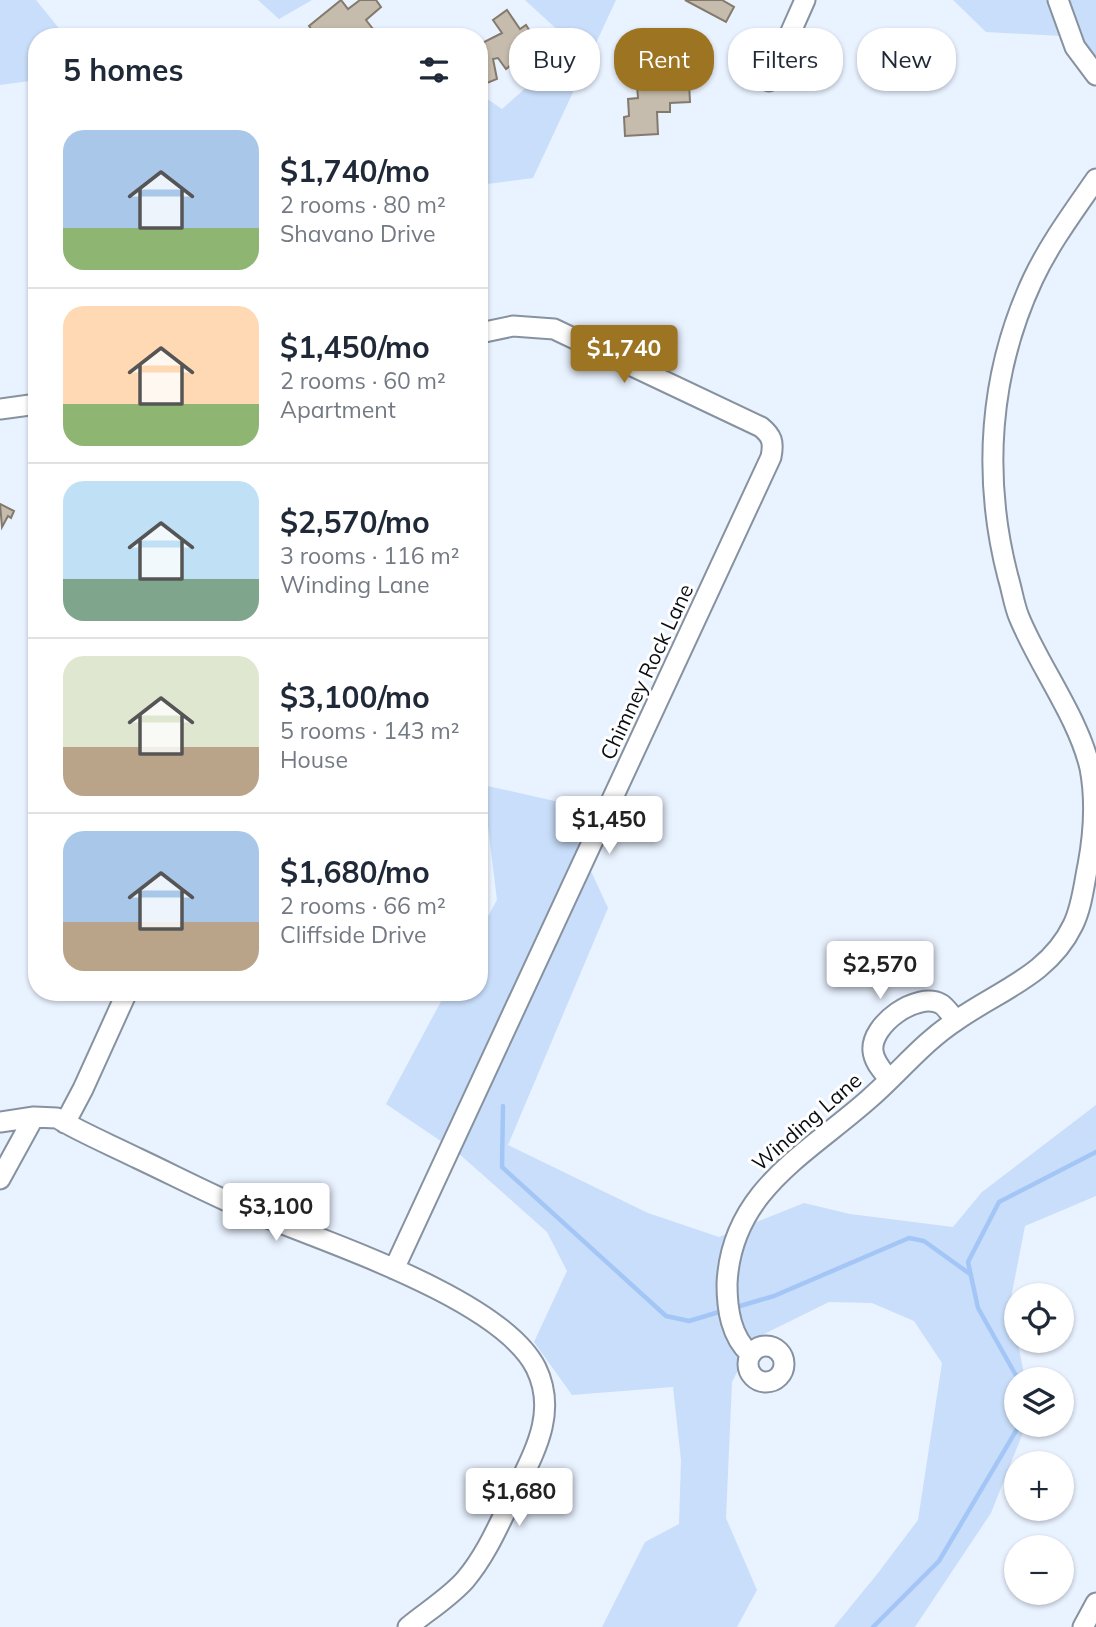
<!DOCTYPE html>
<meta charset="utf-8">
<style>
:root{--surface:#fff;--page:#f6f6f7;--text:#1f2937;--muted:#747a83;--line:#e0e1e3;--accent:#9d7422}
body{margin:0;font-family:Mulish,sans-serif;background:var(--page);color:var(--text);height:100vh;display:flex;flex-direction:column;font-size:26px;white-space:nowrap}
*{box-sizing:border-box;margin:0}
p{font-size:23px;color:var(--muted)}
.icon{flex:none;width:38px;height:38px;fill:none;stroke:currentColor;stroke-width:2;stroke-linecap:round;stroke-linejoin:round}
.map{position:relative;flex:1;overflow:hidden}
.details{position:absolute;left:28px;top:28px;width:460px;height:973px;display:flex;flex-direction:column;background:var(--surface);border-radius:28px;box-shadow:0 2px 5px #0004}
.details>*{flex:none}
.banner{position:absolute;left:509px;top:28px;width:481px;height:63px;display:flex;gap:14px}
.controls{position:absolute;left:1004px;top:1283px;display:grid;gap:14px}
.controls a{display:grid;place-items:center;width:70px;height:70px;border-radius:50%;background:var(--surface);box-shadow:0 2px 5px #0004;font-size:35px}
.price{position:absolute;translate:-50% -60px;padding:0 16px;border-radius:7px;background:#fff;color:#222;font-size:23px;line-height:46px;filter:drop-shadow(0 2px 4px #0008)}
.price::after{content:'';position:absolute;left:50%;top:42px;width:21px;height:16px;margin-left:-10px;background:inherit;clip-path:polygon(0 0,100% 0,50% 100%)}
.price.current{background:var(--accent);color:#fff}
ul{padding:0;list-style:none}
li{display:flex;align-items:center;gap:21px;height:175px;padding:0 35px}
li+li{border-top:2px solid var(--line)}
li span{display:grid;place-items:center;flex:none;width:196px;height:140px;border-radius:21px;color:#555}
li>.icon{margin-inline-start:auto}
span .icon{width:84px;height:84px;fill:#fffc;stroke-width:1}
li b{font-size:30px}
h2{display:flex;justify-content:space-between;align-items:center;height:84px;padding:0 35px;font-size:30px}
.chip{padding:0 24px;border-radius:28px;background:var(--surface);box-shadow:0 2px 5px #0004;font-size:24px;line-height:63px}
.chip.current{background:var(--accent);color:#fff}
.map>svg:first-child{display:block}
.green{fill:#c9defa}
.lines{fill:none;stroke-linecap:round;stroke-linejoin:round}
.stream{stroke:#a3c6f6;stroke-width:4.5}
.building{fill:#c6bcad;stroke:#837a6b;stroke-width:2}
.minor-casing{stroke:#8792a0;stroke-width:23}
.minor{stroke:#fff;stroke-width:19}
.labels{text-anchor:middle;stroke-width:6;stroke-linejoin:round;paint-order:stroke}
.street-label{font-size:21px;fill:#0a0e13;stroke:#fff}
</style>
<div class="map">
<svg width="1096" height="1627" viewBox="0 0 1096 1627">
<rect width="100%" height="100%" fill="#e9f2ff"/>
<path class="green" d="M0 0H36L66 37H37V80L0 85Z
M258 0H312L279 19Z
M525 0H616L533 178 480 185V94L502 109 538 77 563 35Z
M953 0H1096V56L1081 37 986 32Z
M483 785 559 802 608 908 508 1145 648 1213 719 1237 804 1203 850 1214 953 1227 982 1192 1096 1105V1196L1025 1226 1010 1303 1025 1379H1017V1424L1026 1425 991 1513 915 1627H834L878 1573 918 1520 942 1363 914 1321 872 1303 829 1302 754 1339 732 1382 726 1518 757 1590 737 1627H602L645 1542 679 1524 681 1460 673 1387 572 1395 534 1342 567 1271 547 1232 457 1152 386 1104 446 992H480V931L497 900Z"/>
<g class="lines">
<path class="stream" d="M503 1106 502 1167 666 1316 689 1321 719 1312
M740 1306 774 1296 909 1238 924 1241 970 1274
M1018 1379 978 1308 968 1262 999 1202 1096 1152
M873 1627 939 1561 1020 1424"/>
</g>
<path class="building" d="M341 0 348 9 360 0H376L381 7 366 20 376 33 372 37H317L309 26Z
M685 0H722L734 7 726 22Z
M507 10 520 29 526 25 533 36 537 35 545 48 538 53 540 64 531 66 522 72 515 62 506 69 498 58 493 59 497 79 482 85 480 81V44L502 33 493 20Z
M667 46 668 65 688 64 690 102 670 103V112H657L658 134 625 136 624 117 629 116 628 99 638 98 635 59H644L643 47Z
M0 504 14 511 11 518 8 516 2 527Z"/>
<g class="lines">
<defs>
<path id="minor" d="M1058 0 1075 47 1096 75
M769 81 805 0
M0 409 37 404
M889 1079C882 1070 874 1062 873 1051 870 1025 917 991 941 1004 946 1007 951 1015 956 1020
M0 1122 34 1117 57 1118C82 1133 111 1145 137 1158 171 1174 204 1191 238 1206 312 1238 500 1296 536 1368 557 1411 536 1449 517 1488 501 1519 488 1553 465 1580 449 1598 426 1612 408 1627
M65 1123 83 1089 127 992
M0 1179 34 1117
M394 1269 771 457C774 442 772 436 761 427L554 329 513 326 480 333
M748 1364a18 18 0 1 1 36 0a18 18 0 1 1-36 0Z
M750 1354C731 1336 727 1310 727 1284 731 1191 807 1154 869 1099 899 1073 923 1042 957 1020 1000 990 1049 975 1073 925 1082 907 1084 884 1088 865 1094 833 1096 800 1090 768 1078 717 1039 666 1019 617 1014 605 1012 590 1008 577 982 477 989 373 1033 279 1050 243 1074 211 1096 179
M1083 1627 1096 1603"/>
</defs>
<use href="#minor" class="minor-casing"/>
<use href="#minor" class="minor"/>
</g>
<g class="labels">
<g class="street-label">
<text transform="translate(647 672) rotate(-65)" y="7">Chimney Rock Lane</text>
<text transform="translate(807 1122) rotate(-41)" y="7">Winding Lane</text>
</g>
</g>
</svg>
<div class="controls">
<a><svg class="icon" aria-label="locate" viewBox="0 0 24 24"><circle cx="12" cy="12" r="6"/><path d="M12 2v4M12 18v4M2 12h4M18 12h4"/></svg></a>
<a><svg class="icon" aria-label="layers" viewBox="0 0 24 24"><path d="M12 4l9 5-9 5-9-5zM3 14l9 5 9-5"/></svg></a>
<a>+</a>
<a>−</a>
</div>
<b class="price current" style="left:624px;top:385px">$1,740</b>
<b class="price" style="left:609px;top:856px">$1,450</b>
<b class="price" style="left:880px;top:1001px">$2,570</b>
<b class="price" style="left:276px;top:1243px">$3,100</b>
<b class="price" style="left:519px;top:1528px">$1,680</b>
<div class="banner">
<a class="chip">Buy</a>
<a class="chip current">Rent</a>
<a class="chip">Filters</a>
<a class="chip">New</a>
</div>
<section class="details">
<h2>5 homes<svg class="icon" aria-label="filters" viewBox="0 0 24 24"><path d="M4 7h16M4 17h16"/><circle cx="9" cy="7" r="2"/><circle cx="15" cy="17" r="2"/></svg></h2>
<ul>
<li><span style="background:linear-gradient(#a9c7e8 70%,#8fb573 0)"><svg class="icon" aria-label="home" viewBox="0 0 24 24"><path d="M3 11l9-7 9 7M6 9v11h12V9"/></svg></span><div><b>$1,740/mo</b><p>2 rooms · 80 m²</p><p>Shavano Drive</p></div></li>
<li><span style="background:linear-gradient(#ffd9b3 70%,#8fb573 0)"><svg class="icon" aria-label="home" viewBox="0 0 24 24"><path d="M3 11l9-7 9 7M6 9v11h12V9"/></svg></span><div><b>$1,450/mo</b><p>2 rooms · 60 m²</p><p>Apartment</p></div></li>
<li><span style="background:linear-gradient(#bfe0f5 70%,#7fa58c 0)"><svg class="icon" aria-label="home" viewBox="0 0 24 24"><path d="M3 11l9-7 9 7M6 9v11h12V9"/></svg></span><div><b>$2,570/mo</b><p>3 rooms · 116 m²</p><p>Winding Lane</p></div></li>
<li><span style="background:linear-gradient(#dfe7d0 65%,#b9a48a 0)"><svg class="icon" aria-label="home" viewBox="0 0 24 24"><path d="M3 11l9-7 9 7M6 9v11h12V9"/></svg></span><div><b>$3,100/mo</b><p>5 rooms · 143 m²</p><p>House</p></div></li>
<li><span style="background:linear-gradient(#a9c7e8 65%,#b9a48a 0)"><svg class="icon" aria-label="home" viewBox="0 0 24 24"><path d="M3 11l9-7 9 7M6 9v11h12V9"/></svg></span><div><b>$1,680/mo</b><p>2 rooms · 66 m²</p><p>Cliffside Drive</p></div></li>
</ul>
</section>
</div>
